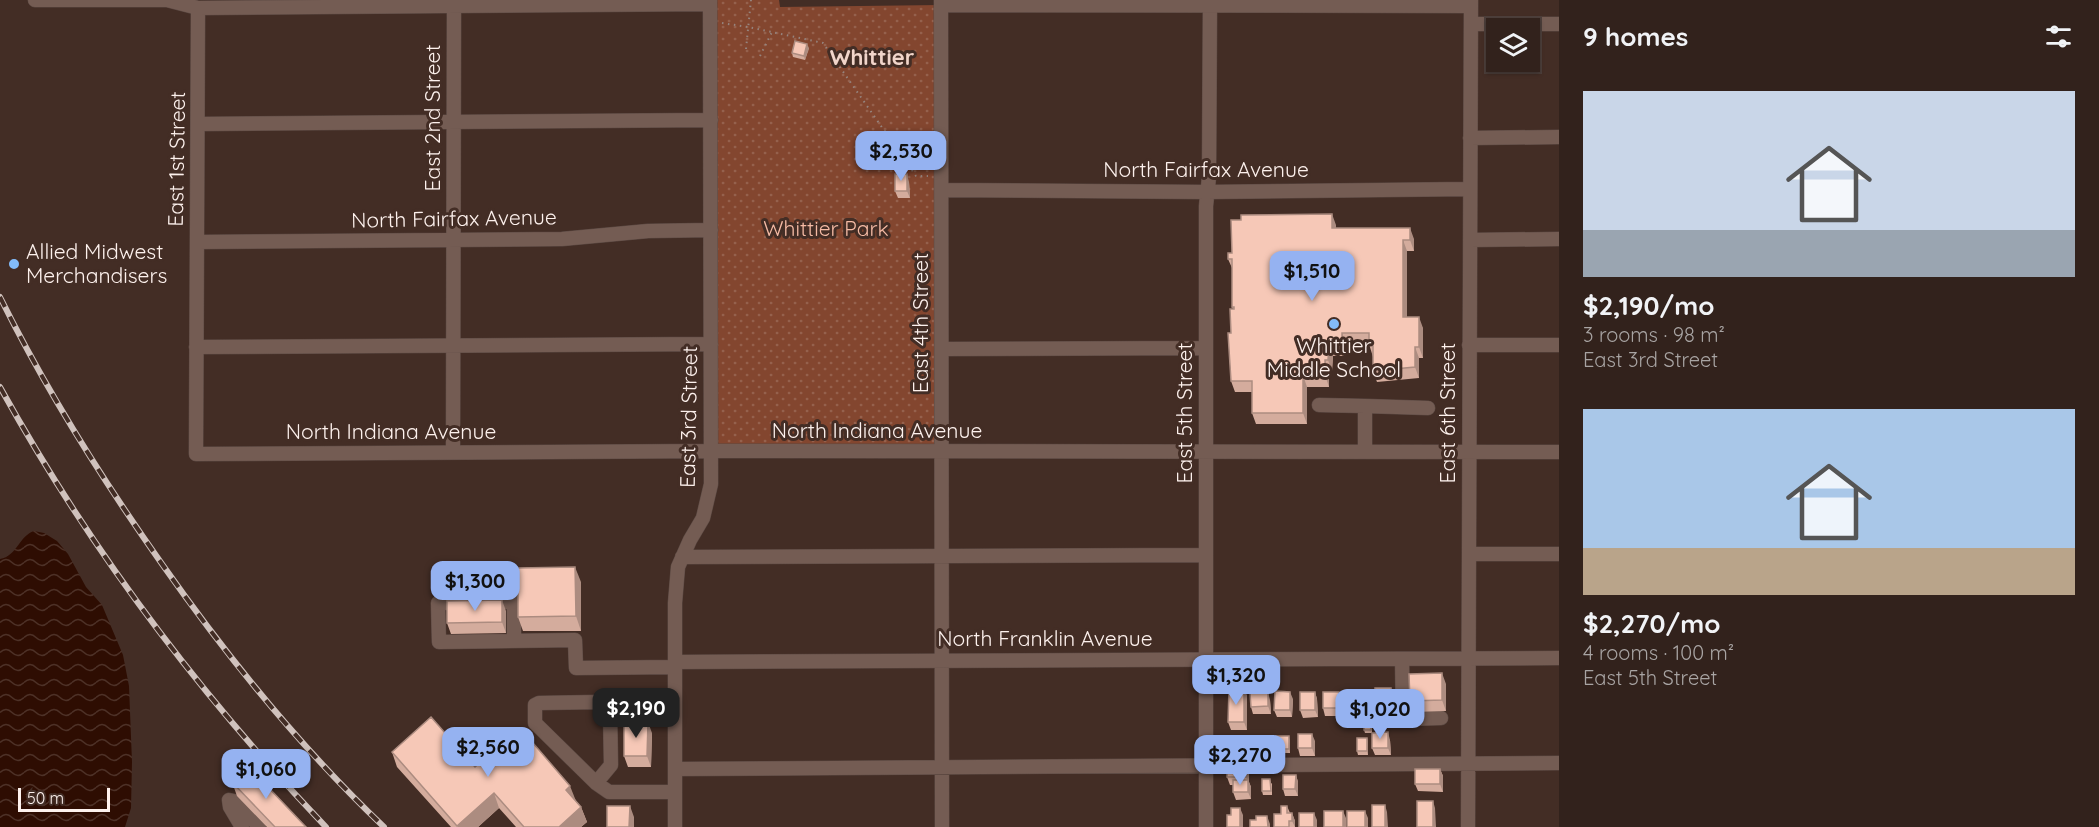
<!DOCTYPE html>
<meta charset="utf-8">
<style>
:root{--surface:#32221c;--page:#3a2a25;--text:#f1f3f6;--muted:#a8a4a3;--line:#4d3f3b;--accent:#95b2f1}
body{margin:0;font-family:Quicksand,sans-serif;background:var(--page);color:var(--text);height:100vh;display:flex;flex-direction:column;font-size:22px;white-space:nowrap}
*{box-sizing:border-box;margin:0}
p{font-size:20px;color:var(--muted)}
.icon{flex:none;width:33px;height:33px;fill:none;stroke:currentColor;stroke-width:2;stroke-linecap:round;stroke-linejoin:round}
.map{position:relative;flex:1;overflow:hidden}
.details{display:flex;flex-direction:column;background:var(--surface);width:540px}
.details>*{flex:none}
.controls{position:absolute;left:1486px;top:18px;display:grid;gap:12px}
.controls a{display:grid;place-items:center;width:54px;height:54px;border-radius:0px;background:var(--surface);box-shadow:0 2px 4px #0004,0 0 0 2px var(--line);font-size:30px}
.scale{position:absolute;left:18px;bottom:15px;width:92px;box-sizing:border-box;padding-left:6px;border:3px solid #fdf1ed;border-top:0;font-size:16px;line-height:21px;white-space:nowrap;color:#fdf1ed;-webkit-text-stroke:4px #432d25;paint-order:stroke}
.price{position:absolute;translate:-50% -51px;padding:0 14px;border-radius:12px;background:var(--accent);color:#111;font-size:20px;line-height:39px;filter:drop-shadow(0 2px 3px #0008)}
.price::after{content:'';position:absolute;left:50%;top:36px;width:18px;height:14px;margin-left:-9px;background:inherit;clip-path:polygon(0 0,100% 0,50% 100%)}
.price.active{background:#222;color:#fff}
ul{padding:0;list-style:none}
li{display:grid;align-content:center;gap:12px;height:318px;padding:0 24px}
li span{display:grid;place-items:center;height:186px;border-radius:0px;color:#555}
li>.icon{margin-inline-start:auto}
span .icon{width:108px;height:108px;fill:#fffc;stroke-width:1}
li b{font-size:26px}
h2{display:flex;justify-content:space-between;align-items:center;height:72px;padding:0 24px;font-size:26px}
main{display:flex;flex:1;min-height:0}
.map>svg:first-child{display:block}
.park{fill:url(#park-dots)}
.water{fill:url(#water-waves)}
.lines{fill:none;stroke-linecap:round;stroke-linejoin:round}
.minor-casing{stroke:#5c4a44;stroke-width:15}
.path{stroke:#96847e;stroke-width:2;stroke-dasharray:1.5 4.5;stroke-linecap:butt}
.minor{stroke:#745c53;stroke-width:14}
.rail-casing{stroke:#d0c2bd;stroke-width:6}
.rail{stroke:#432d25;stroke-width:4;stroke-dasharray:11;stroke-linecap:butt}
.wall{fill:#d4ac9d}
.shaded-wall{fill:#ac8c80}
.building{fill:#f6c8b7;stroke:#ac8c80;stroke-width:1.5}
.poi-dot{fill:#83bcfa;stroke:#432d25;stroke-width:2}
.labels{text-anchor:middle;stroke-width:6;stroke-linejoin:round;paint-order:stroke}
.street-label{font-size:21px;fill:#fdf1ed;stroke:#432d25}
.park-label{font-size:21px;fill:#f6bba5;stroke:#432d25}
.poi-label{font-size:21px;fill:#fdf1ed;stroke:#432d25;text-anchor:start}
.neighbourhood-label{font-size:22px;font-weight:bold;fill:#f1d5ca;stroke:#432d25}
</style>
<main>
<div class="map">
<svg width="1559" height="827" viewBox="0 0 1559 827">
<defs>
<pattern id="park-dots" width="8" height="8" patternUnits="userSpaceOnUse" patternTransform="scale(1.5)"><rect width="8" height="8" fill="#83462f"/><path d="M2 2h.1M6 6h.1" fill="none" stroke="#95614d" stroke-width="1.8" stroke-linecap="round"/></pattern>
<pattern id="water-waves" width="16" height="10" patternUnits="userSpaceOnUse" patternTransform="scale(1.5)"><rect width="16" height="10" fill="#2e0d02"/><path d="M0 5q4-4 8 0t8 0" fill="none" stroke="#4d3127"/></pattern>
</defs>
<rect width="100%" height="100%" fill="#432d25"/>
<path class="park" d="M710 0H779L780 7 941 5 942 452 711 451Z"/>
<path class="water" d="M34 531 44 533 57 541 68 554 86 587 102 605 123 655 129 686 132 762 131 808 125 827H0V559C17 556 19 536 34 531Z"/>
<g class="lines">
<defs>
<path id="minor" d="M35 0H167L198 8 710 4
M941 0 942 827
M941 5 1471 6
M198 8 196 454 711 451 1559 452
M1471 24H1559
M198 124 711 120
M1470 138 1559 137
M942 190 1207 192 1470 189
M1470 240 1559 239
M197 242 562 239 648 231 711 230
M1469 345H1559
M196 347 711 344
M942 349 1206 348
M1319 405 1365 406V452
M1365 406 1428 408
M453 452 454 0
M1469 554H1559
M682 557 1206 555
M486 602H514V641
M464 603H438L439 642 575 640 576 668 675 667
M1402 659 1403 719 1441 718
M675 662 1559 658
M675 769 1559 763
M596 783 611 765 610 711 606 704 599 702 539 703 535 705V723L596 783 609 792H675
M242 827 230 807 229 800 239 802 259 827
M675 827V603L678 567 690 540 703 518 711 484 710 0
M1206 827V206L1209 177 1210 0
M1468 827 1471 0"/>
</defs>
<use href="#minor" class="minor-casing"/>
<path class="path" d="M722 23 748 27 823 43 916 176H928
M746 49 751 0
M760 56 772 32"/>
<use href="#minor" class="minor"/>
<defs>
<path id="rail" d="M0 297C46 390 102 479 162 564 228 658 300 747 384 827
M0 387C89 548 199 694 326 827"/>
</defs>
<use href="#rail" class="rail-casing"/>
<use href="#rail" class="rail"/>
</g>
<path class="wall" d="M809 48 805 60 793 57 792 53Z
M909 182 910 198H898L895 191Z
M1336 225V228L1414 239V251H1407V317L1423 328V358H1419V378L1377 382 1373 371V357L1369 344H1346V356H1333L1332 371H1329V387H1307V424H1256L1252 413V392H1235L1231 381V333L1233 309 1232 307V268L1228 259 1232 253Z
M501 572 505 583 506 596 450 597 446 586Z
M581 582V631H523L518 617Z
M506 611V633L451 634 447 623Z
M1446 684V711L1414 712 1410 701Z
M1244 689 1247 696V730H1231L1228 722Z
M1315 692 1317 699 1318 717 1303 718 1300 710Z
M1394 696V713H1378L1375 706Z
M1366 698V719H1350L1347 711Z
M1293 699 1292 717H1277L1274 710Z
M1270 700 1271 714H1253L1251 707Z
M1342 700V716H1325L1323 708Z
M1371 720 1372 724V733L1390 740 1391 755H1375L1372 748V733H1365L1364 730Z
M652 733 651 767H628L624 756Z
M1367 738 1368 742V755H1358L1357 751Z
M1290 740V753H1278L1276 749Z
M1315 741V756H1300L1298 748Z
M1241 751V758L1230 759 1229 755Z
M392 752 475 767 576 801 581 807 587 822 581 827H516L499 808 478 827H451L397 767Z
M1246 765 1249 773V782L1251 787V799L1236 800 1233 792V785H1230L1227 777Z
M1440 769 1443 776V792L1418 791 1415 784Z
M1296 775 1298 782V796H1285L1283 789Z
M232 782 306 827H267L237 796Z
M1272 783V795H1263L1262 791Z
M1287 806 1290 813H1292L1295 821V827H1274L1281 814Z"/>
<path class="shaded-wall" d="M807 44 809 48 805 60 804 56Z
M907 174 909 182 910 198 907 191Z
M1332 214 1336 225V239L1332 228Z
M1410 228 1414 239V251L1410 240Z
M1403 240 1407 251V328L1403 317Z
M1419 317 1423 328V358L1419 347Z
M1342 333 1346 344V356L1342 345Z
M1329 345 1333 356 1332 371 1328 360Z
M1415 347 1419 358V378L1415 367Z
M1325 360 1329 371V387L1325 375Z
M1303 375 1307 387V424L1303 413Z
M575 567 581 582V631L576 616Z
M501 572 505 583 506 596 502 585Z
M502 600 506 611V633L502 622Z
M1442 673 1446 684V711L1442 700Z
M1391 688 1394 696V713L1391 706Z
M1244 689 1247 696V730L1244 722Z
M1364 690 1366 698V719L1364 711Z
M1268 692 1270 700 1271 714 1268 706Z
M1290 692 1293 699 1292 717 1290 710Z
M1315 692 1317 699 1318 717 1315 710Z
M1339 692 1342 700V716L1339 708Z
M648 722 652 733 651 767 647 756Z
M1388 732 1390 740 1391 755 1388 748Z
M1312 734 1315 741V756L1312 748Z
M1289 736 1290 740V753L1289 749Z
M1367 738 1368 742V755L1367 751Z
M1246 765 1249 773V782L1251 787V799L1248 792V783L1246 777Z
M1440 769 1443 776V792L1440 784Z
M1296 775 1298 782V796L1295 789Z
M570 786 576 801 566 790Z
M494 793 499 808 478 827H458L457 826Z
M1433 801 1435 808 1436 827H1433Z
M1385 805 1387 812 1388 827H1385Z
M630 806 634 817V827H629Z
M581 807 587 822 581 827H559Z
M1240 808 1243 815V827H1240Z
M1343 811 1346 818V827H1343Z
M1365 811 1368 818V827H1365Z
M1292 813 1295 821V827L1292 821Z
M1314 813 1317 820V827H1314Z
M1267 816 1270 824V827H1268Z"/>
<path class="building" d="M795 41 807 44 804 56 792 53Z
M895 174H907V191H895Z
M1332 214V228H1410V240H1403V317H1419V347H1415V367L1373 371V346H1369V333H1342V345H1329L1328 360H1325V375H1303V413H1252V381H1231L1228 333H1231L1230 309H1234V307H1232V259H1228V253H1232L1231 220H1241V215Z
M575 567 576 616 518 617V568Z
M501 572 502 585 446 586V573Z
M502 600V622L447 623V601Z
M1442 673V700L1410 701 1409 674Z
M1375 688H1391V706H1375Z
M1229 689H1244V722H1228Z
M1347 690H1364V711H1347Z
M1275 691 1290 692V710H1274Z
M1268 692V706L1251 707 1250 693Z
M1300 692H1315V710H1300Z
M1323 692H1339V708H1323Z
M431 717 475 767 514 732 522 740 527 736 570 786 566 790 581 807 559 827H524L494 793 457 826 392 752Z
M1364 720H1371V730H1364Z
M624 722H648L647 756H624Z
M1388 732V748H1372V733Z
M1298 734H1312V748H1298Z
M1276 736H1289V749H1276Z
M1357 738H1367V751H1357Z
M1229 747H1240V755H1229Z
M1227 765H1246V777H1227Z
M248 766 306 827H275L232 782Z
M1415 769H1440V784H1415Z
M1283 775H1296L1295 789H1283Z
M1262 779H1270L1271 791H1262Z
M1233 780H1248V792H1233Z
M1417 801H1433V827H1417Z
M1372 805H1385V827H1372Z
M607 806H630L629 827H607Z
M1281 806H1287V813H1292V821H1289V827H1274V814H1281Z
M1231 808H1240V827H1227V815H1231Z
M1324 811H1343V827H1324Z
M1347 811H1365V827H1347Z
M1299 813H1314V827H1299Z
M1256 816H1267L1268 827H1250V820H1256Z"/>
<g class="poi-dot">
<circle cx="14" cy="264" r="6"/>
<circle cx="1334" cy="324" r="6"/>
</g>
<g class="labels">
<g class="street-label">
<text transform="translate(433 118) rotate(-90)" y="7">East 2nd Street</text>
<text transform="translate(177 159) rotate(-89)" y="7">East 1st Street</text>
<text x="1206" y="177">North Fairfax Avenue</text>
<text transform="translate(454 219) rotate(-1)" y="7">North Fairfax Avenue</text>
<text transform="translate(921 323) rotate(-90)" y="7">East 4th Street</text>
<text transform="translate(1185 413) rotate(-90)" y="7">East 5th Street</text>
<text transform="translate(1448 413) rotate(-90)" y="7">East 6th Street</text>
<text transform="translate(689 417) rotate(-89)" y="7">East 3rd Street</text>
<text x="877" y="438">North Indiana Avenue</text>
<text x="391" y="439">North Indiana Avenue</text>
<text x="1045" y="646">North Franklin Avenue</text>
</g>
<g class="park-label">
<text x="826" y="236">Whittier Park</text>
</g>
<g class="poi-label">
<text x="26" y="259">Allied Midwest<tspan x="26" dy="24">Merchandisers</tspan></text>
<text x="1334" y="353" text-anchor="middle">Whittier<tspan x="1334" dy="24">Middle School</tspan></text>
</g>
<g class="neighbourhood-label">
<text x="872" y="65">Whittier</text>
</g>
</g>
</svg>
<div class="controls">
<a><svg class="icon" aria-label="layers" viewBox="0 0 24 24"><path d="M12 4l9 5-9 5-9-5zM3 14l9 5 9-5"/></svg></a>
</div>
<div class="scale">50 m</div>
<b class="price" style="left:901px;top:182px">$2,530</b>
<b class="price" style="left:1312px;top:302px">$1,510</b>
<b class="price" style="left:475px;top:612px">$1,300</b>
<b class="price" style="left:1236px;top:706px">$1,320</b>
<b class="price active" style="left:636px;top:739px">$2,190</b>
<b class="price" style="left:1380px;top:740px">$1,020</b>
<b class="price" style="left:488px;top:778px">$2,560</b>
<b class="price" style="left:1240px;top:786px">$2,270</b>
<b class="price" style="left:266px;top:800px">$1,060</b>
</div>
<section class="details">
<h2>9 homes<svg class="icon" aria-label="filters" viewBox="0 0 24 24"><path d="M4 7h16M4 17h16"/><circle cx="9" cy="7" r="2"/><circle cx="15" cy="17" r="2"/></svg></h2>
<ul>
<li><span style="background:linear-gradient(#c9d6e8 75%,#9aa5b1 0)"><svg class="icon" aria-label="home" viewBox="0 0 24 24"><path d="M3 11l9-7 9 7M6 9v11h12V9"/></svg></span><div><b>$2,190/mo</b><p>3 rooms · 98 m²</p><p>East 3rd Street</p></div></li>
<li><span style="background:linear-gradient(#a9c7e8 75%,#b9a48a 0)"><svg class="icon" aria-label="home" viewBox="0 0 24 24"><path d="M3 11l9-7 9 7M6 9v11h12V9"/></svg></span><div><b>$2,270/mo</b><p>4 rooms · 100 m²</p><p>East 5th Street</p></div></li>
</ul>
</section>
</main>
